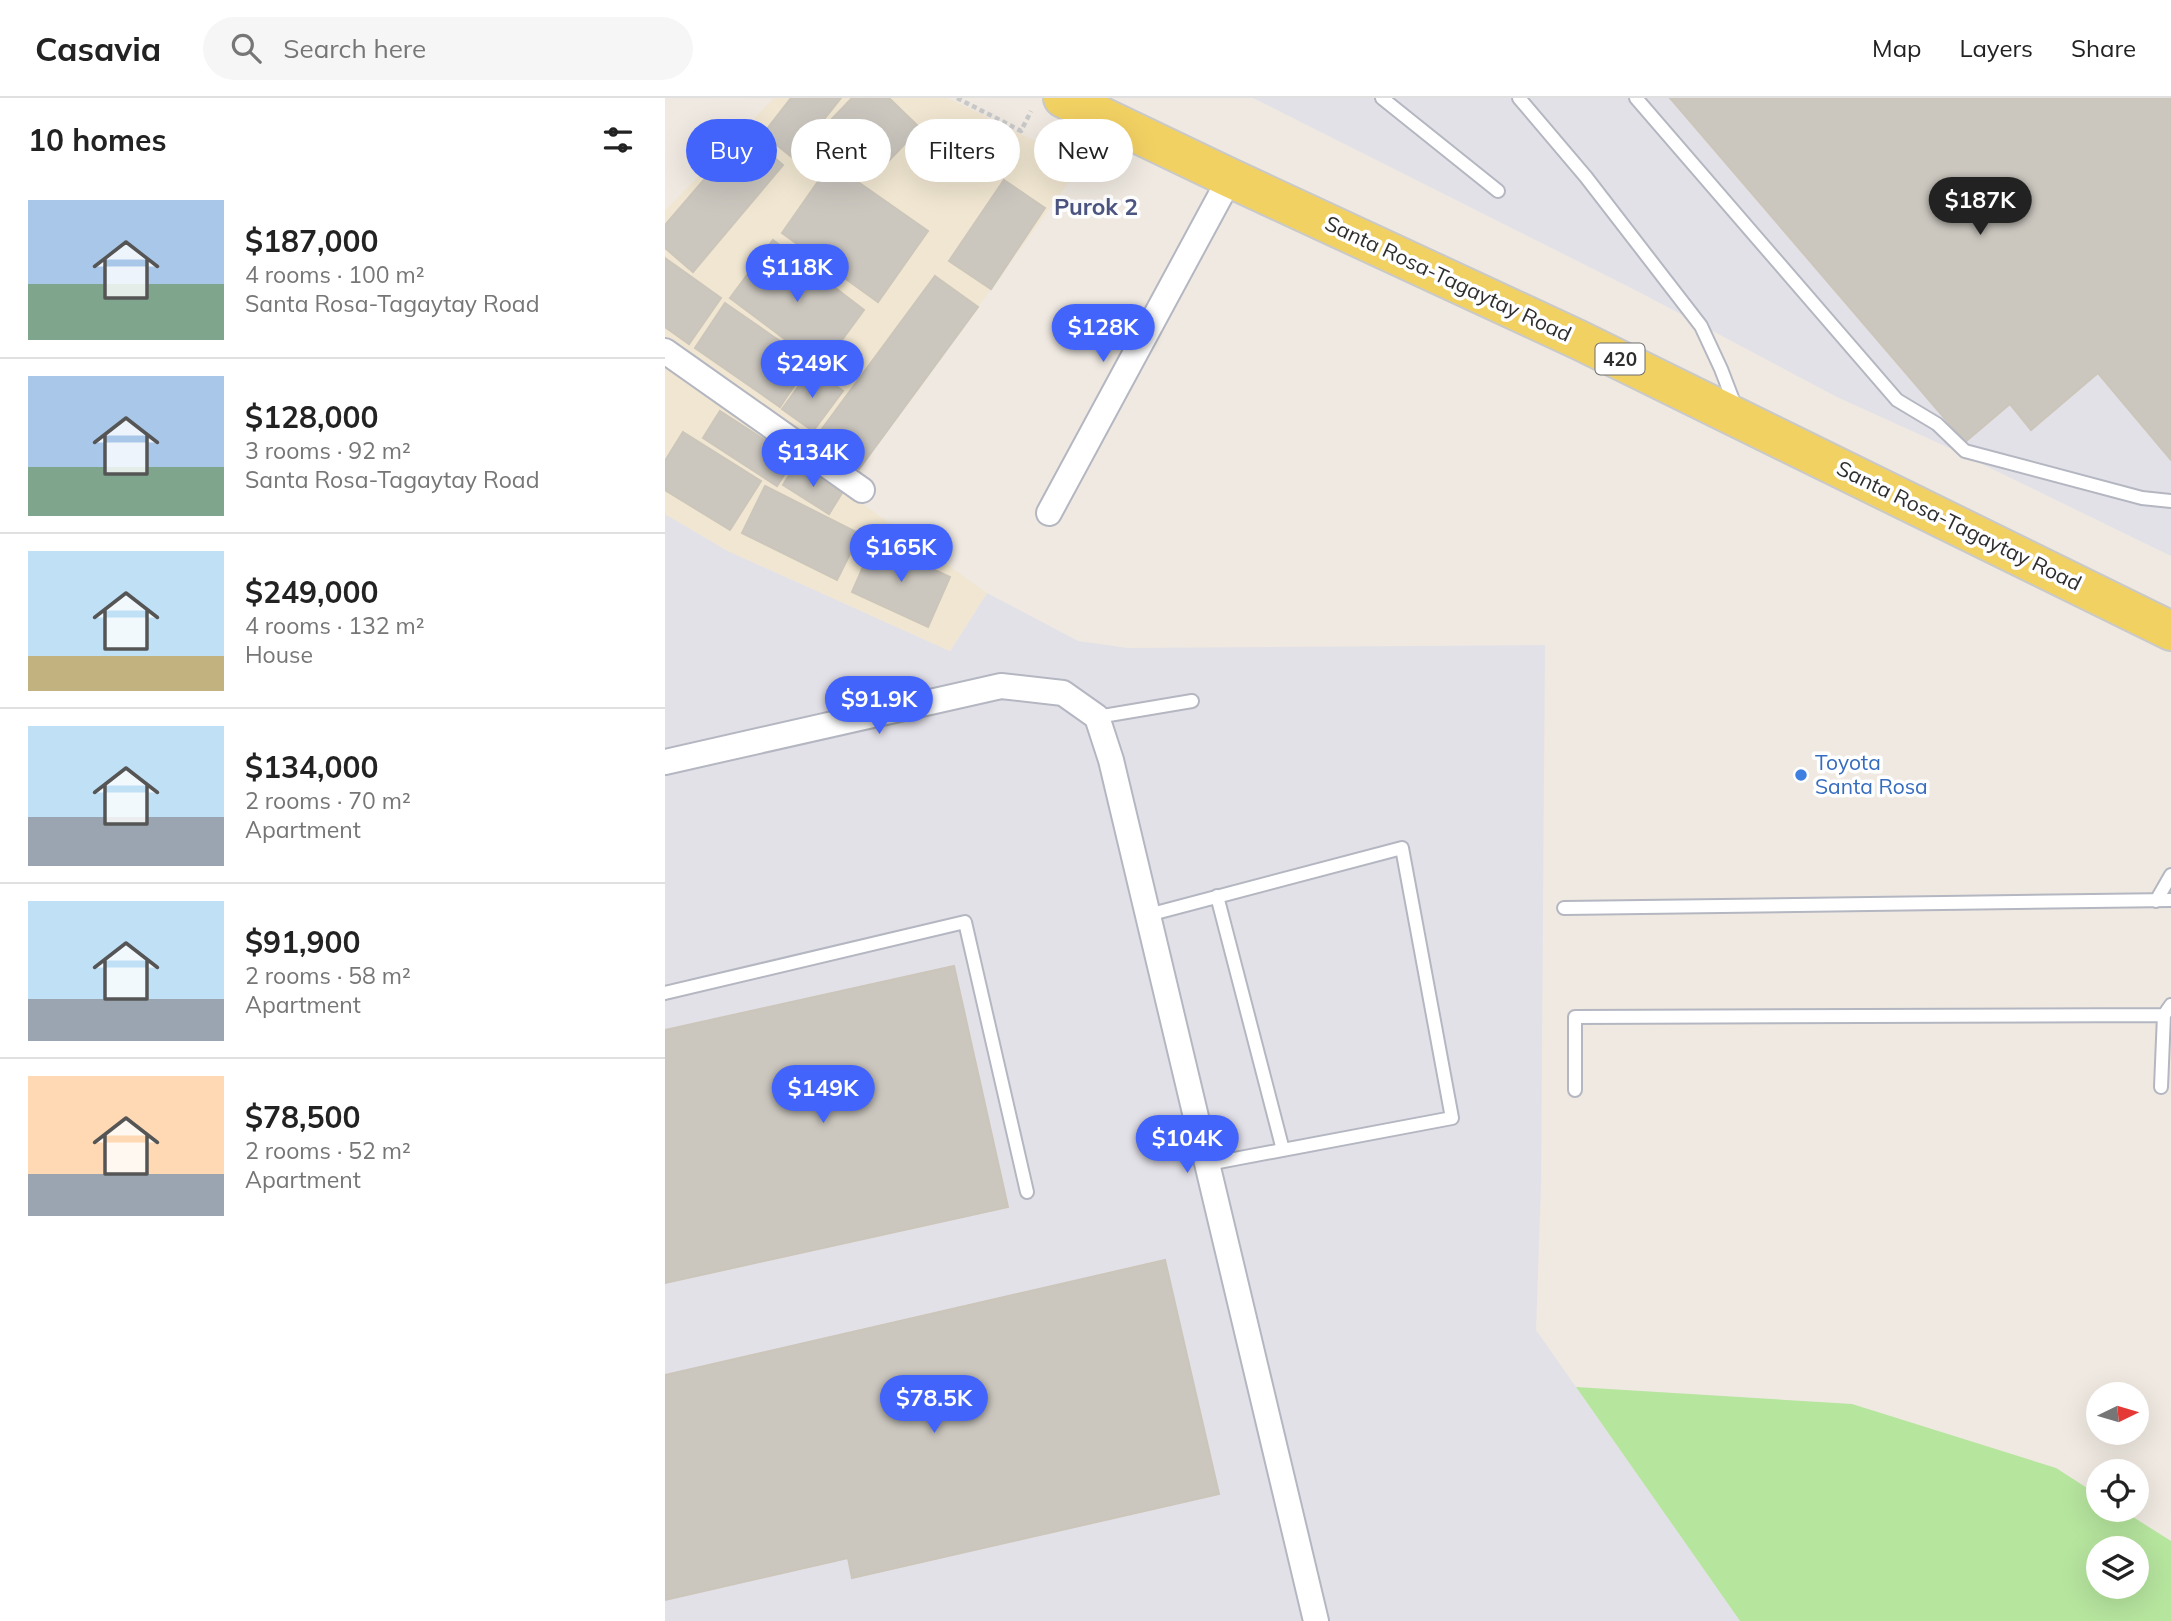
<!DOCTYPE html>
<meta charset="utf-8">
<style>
:root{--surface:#fff;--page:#f6f6f6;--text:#222;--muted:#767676;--line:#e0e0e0;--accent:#4264fb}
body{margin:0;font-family:Mulish,sans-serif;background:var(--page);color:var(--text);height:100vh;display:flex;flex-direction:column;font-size:26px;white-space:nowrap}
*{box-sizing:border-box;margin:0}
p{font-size:23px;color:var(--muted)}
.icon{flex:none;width:38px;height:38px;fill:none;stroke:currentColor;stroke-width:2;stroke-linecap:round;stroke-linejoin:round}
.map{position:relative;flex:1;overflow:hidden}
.side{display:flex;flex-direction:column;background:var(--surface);width:665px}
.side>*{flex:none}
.top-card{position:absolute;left:21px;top:21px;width:665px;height:63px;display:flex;gap:14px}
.needle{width:46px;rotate:85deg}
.tools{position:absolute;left:1421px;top:1284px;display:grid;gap:14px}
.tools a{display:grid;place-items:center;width:63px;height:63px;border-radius:50%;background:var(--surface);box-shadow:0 7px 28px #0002;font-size:35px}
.price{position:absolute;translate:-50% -60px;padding:0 16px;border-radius:24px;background:var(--accent);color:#fff;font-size:23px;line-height:46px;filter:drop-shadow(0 2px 4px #0008)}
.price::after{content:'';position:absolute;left:50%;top:42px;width:21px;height:16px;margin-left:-10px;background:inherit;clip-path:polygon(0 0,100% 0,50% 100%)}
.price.selected{background:#222;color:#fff}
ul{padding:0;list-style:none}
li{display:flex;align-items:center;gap:21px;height:175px;padding:0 28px}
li+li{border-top:2px solid var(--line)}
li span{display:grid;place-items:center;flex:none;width:196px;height:140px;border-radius:0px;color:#555}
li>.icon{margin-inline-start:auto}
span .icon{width:84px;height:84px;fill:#fffc;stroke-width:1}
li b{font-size:30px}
h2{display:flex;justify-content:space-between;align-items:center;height:84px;padding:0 28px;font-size:30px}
.tag{padding:0 24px;border-radius:32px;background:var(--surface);box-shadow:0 7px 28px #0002;font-size:24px;line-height:63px}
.tag.selected{background:var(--accent);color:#fff}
header{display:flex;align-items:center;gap:42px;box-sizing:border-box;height:98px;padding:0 35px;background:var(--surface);border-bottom:2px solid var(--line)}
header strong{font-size:33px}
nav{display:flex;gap:38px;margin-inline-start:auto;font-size:24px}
.search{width:490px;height:63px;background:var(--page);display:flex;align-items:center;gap:18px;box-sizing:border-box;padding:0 24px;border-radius:38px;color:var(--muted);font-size:26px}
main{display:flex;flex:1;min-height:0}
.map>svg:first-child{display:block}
.industrial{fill:#e3e1e8}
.education{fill:#f0e6d1}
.grass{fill:#b6e59e;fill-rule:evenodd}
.building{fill:#cbc7bf;stroke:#cbc5ba;stroke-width:2}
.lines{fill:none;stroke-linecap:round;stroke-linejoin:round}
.lane-casing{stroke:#b4b7c1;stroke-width:16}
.street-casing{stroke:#b4b7c1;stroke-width:28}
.primary-casing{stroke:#c9c9c9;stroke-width:42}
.path{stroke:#c9c9c9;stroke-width:4.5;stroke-dasharray:5 3.5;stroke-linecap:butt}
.lane{stroke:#fff;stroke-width:12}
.street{stroke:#fff;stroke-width:24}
.primary{stroke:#f2d163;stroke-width:38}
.shop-dot{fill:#3f7fe0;stroke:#fff;stroke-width:2.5}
.labels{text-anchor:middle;stroke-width:7;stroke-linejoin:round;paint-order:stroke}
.shield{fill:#fff;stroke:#6d6d6d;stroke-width:2}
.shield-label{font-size:19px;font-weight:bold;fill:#2e2e2e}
.street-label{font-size:21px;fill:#2e2e2e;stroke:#fff}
.shop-label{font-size:21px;fill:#366cbe;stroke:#fff;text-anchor:start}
.neighbourhood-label{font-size:23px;font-weight:bold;fill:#4d5680;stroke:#fff}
</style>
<header>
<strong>Casavia</strong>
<div class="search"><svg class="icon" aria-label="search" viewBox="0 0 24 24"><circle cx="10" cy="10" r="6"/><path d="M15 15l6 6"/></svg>Search here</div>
<nav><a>Map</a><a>Layers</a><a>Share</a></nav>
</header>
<main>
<section class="side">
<h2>10 homes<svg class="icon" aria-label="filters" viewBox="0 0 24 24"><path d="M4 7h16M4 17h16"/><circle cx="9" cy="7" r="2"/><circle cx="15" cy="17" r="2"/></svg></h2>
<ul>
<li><span style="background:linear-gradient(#a9c7e8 60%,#7fa58c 0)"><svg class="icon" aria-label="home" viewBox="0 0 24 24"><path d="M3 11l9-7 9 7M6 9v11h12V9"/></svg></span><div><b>$187,000</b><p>4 rooms · 100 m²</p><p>Santa Rosa-Tagaytay Road</p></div></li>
<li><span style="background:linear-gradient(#a9c7e8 65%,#7fa58c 0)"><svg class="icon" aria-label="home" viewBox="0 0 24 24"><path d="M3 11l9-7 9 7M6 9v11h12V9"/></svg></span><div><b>$128,000</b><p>3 rooms · 92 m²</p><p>Santa Rosa-Tagaytay Road</p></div></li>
<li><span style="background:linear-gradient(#bfe0f5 75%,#c2b280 0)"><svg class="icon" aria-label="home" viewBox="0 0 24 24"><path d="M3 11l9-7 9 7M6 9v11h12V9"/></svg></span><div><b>$249,000</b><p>4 rooms · 132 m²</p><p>House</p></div></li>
<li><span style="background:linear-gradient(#bfe0f5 65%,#9aa5b1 0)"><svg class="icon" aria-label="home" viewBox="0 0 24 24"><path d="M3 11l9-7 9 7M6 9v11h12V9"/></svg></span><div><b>$134,000</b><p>2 rooms · 70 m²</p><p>Apartment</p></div></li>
<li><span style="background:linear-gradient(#bfe0f5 70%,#9aa5b1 0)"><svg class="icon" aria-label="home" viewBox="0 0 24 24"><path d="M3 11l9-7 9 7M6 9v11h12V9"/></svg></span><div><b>$91,900</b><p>2 rooms · 58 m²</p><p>Apartment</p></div></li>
<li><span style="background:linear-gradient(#ffd9b3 70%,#9aa5b1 0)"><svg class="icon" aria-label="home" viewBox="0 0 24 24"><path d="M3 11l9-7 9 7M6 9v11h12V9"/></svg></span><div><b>$78,500</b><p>2 rooms · 52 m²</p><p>Apartment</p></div></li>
</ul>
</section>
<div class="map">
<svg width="1506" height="1523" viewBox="0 0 1506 1523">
<rect width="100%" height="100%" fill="#efe9e1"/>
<path class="industrial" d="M588 0H1506V458L1280 348 1172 299 976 195Z
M0 416 63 453 285 553 322 495 413 543 463 550 880 547 876 1088 871 1232 1075 1523H0Z"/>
<path class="education" d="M109 0H283L417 66 192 375 0 239V113Z
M0 264 322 495 285 553 63 453 0 416Z"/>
<path class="grass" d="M911 1289 1187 1306 1391 1370 1433 1397V1412H1457L1506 1443V1523H1075ZM1433 1451H1472V1489H1433Z"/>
<path class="building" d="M126 0H176L128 60 98 36Z
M187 0H224L255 30 213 74 163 25Z
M1005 0H1506V362L1433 275 1366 332 1345 306 1300 344Z
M80 34 118 67 28 174 0 150V127Z
M166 65 263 133 213 204 117 135Z
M339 82 380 110 326 191 284 163Z
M108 142 199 212 157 269 65 200Z
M0 160 56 200 24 246 0 229Z
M270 178 313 209 194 371 151 339Z
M60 205 145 264 115 309 30 250Z
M147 270 178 293 148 333 117 311Z
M55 313 129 361 112 388 38 340Z
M18 334 96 383 65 432 0 392V363Z
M132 365 177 395 164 416 118 387Z
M100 388 195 436 172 482 77 435Z
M209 444 285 479 263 529 187 494Z
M289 868 343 1109 0 1185V932Z
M500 1162 554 1396 187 1480 183 1460 0 1502V1277Z"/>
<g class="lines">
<defs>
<path id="lane" d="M717 0 833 93
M854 0 921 79 1036 228 1056 271 1071 310
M971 0 1232 302 1272 326 1300 353 1477 400 1506 403
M432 619 527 603
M552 798 618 1052
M1491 803 1506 777
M899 810 1506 802
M483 817 737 750 787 1020 543 1066
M0 895 300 824 362 1094
M1496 989 1499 917 1506 907
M910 992V919L1499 917"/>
<path id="street" d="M0 253 197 392
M384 415 565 80
M0 664 336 588 398 595 432 619 446 662 651 1523"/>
<path id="primary" d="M398 0 565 80 914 242 1506 533"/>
</defs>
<use href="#lane" class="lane-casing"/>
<use href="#street" class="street-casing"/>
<use href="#primary" class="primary-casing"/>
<path class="path" d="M292 0 356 33 366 13"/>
<use href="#lane" class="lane"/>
<use href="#street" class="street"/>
<use href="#primary" class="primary"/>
</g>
<circle class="shop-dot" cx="1136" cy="677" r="7"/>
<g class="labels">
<rect class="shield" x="930.5" y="245.5" width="49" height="31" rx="5"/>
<g class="shield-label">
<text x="955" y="268">420</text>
</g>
<g class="street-label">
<text transform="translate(783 181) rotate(25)" y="7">Santa Rosa-Tagaytay Road</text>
<text transform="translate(1294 428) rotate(26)" y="7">Santa Rosa-Tagaytay Road</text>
</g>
<g class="shop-label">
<text x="1150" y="672">Toyota<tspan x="1150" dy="24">Santa Rosa</tspan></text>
</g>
<g class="neighbourhood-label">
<text x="431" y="117">Purok 2</text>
</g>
</g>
</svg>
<div class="tools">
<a><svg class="needle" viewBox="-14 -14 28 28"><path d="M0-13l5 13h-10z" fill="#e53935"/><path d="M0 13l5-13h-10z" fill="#767676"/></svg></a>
<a><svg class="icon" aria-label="locate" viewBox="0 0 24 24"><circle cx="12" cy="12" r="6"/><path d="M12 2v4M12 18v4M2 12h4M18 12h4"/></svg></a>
<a><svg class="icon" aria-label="layers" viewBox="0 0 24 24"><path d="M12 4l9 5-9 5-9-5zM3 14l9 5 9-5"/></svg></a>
</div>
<b class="price selected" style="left:1315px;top:139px">$187K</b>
<b class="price" style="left:132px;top:206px">$118K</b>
<b class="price" style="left:438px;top:266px">$128K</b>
<b class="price" style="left:147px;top:302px">$249K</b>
<b class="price" style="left:148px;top:391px">$134K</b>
<b class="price" style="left:236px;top:486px">$165K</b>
<b class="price" style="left:214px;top:638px">$91.9K</b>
<b class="price" style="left:158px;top:1027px">$149K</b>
<b class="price" style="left:522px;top:1077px">$104K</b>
<b class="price" style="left:269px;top:1337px">$78.5K</b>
<div class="top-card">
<a class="tag selected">Buy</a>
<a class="tag">Rent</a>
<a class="tag">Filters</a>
<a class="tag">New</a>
</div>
</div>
</main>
